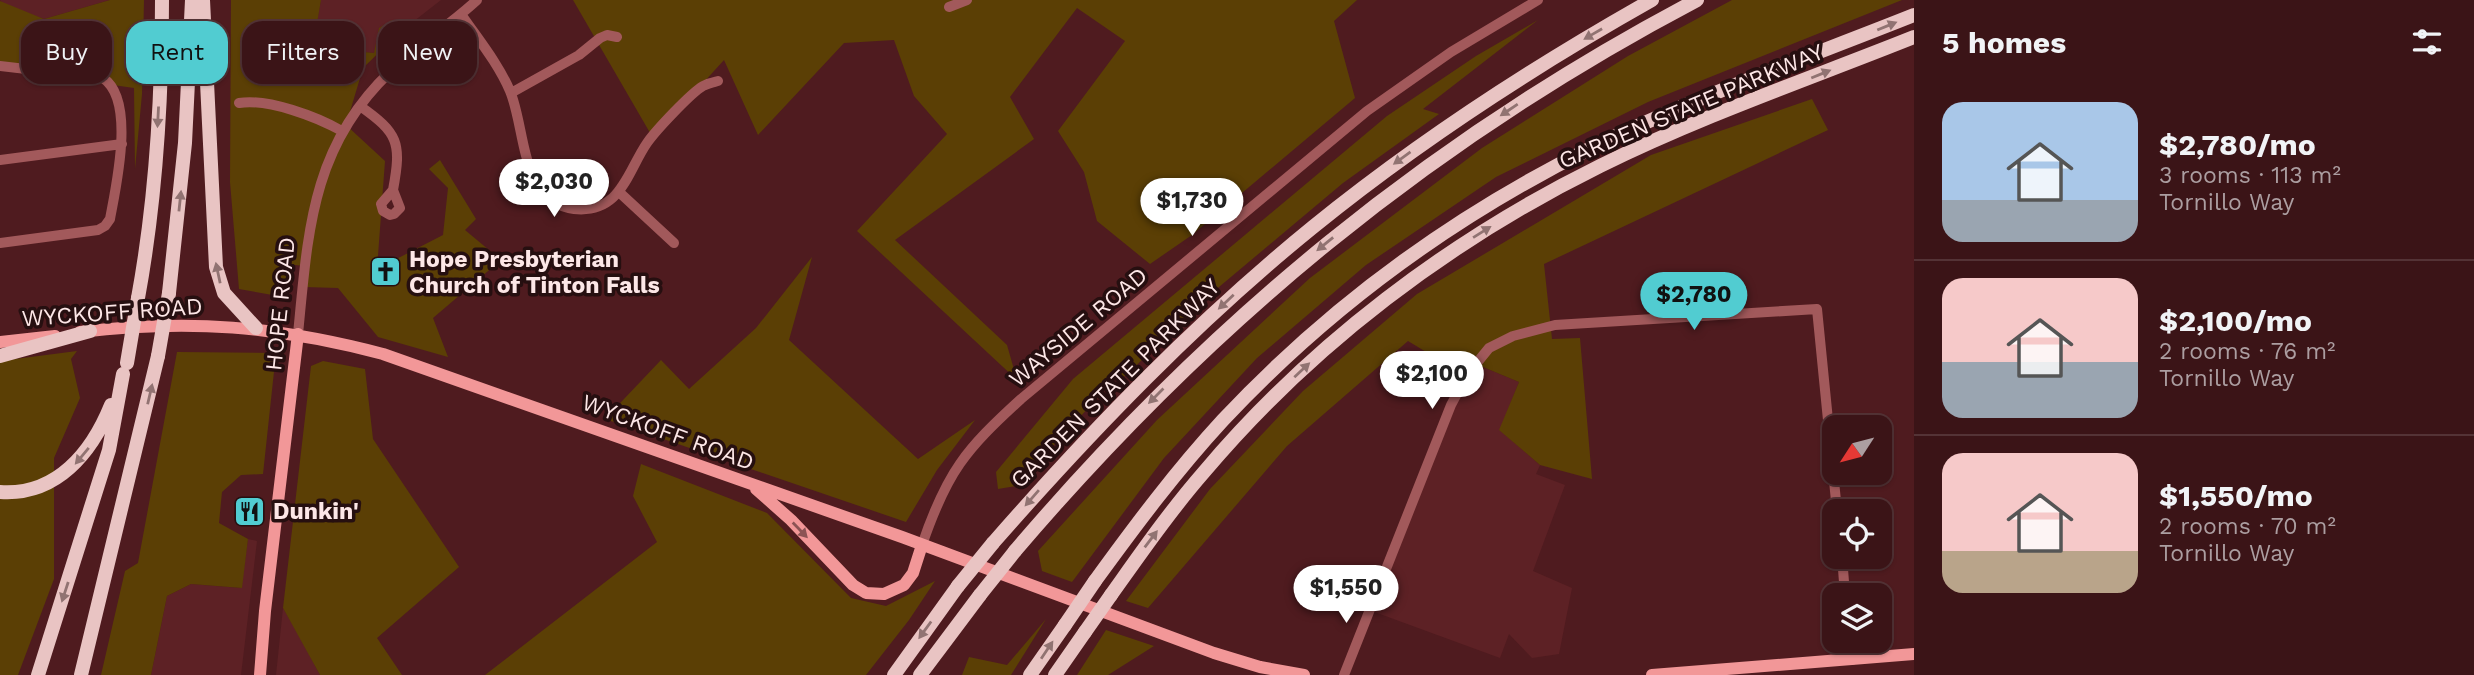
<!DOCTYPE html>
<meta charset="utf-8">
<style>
:root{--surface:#3b1417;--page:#421d20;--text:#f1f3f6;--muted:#ac9ea1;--line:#543336;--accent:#51ccd1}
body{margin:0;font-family:"Work Sans",sans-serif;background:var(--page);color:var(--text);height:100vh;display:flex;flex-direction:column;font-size:26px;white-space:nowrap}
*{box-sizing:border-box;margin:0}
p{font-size:23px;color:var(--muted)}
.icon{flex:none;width:38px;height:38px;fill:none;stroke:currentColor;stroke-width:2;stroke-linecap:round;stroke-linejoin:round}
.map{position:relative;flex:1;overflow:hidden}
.details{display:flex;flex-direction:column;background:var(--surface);width:560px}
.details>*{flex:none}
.top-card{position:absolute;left:21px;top:21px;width:665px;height:63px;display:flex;gap:14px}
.needle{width:46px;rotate:234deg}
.tools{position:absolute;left:1822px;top:415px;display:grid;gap:14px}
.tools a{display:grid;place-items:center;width:70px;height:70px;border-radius:14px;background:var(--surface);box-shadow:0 2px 5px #0004,0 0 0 2px var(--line);font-size:35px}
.price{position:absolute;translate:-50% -60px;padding:0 16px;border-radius:24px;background:#fff;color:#222;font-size:23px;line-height:46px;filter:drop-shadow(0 2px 4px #0008)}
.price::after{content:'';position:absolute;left:50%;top:42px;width:21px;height:16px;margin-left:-10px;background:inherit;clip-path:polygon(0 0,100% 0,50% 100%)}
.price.active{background:var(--accent);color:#111}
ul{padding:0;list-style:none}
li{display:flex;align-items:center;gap:21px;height:175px;padding:0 28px}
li+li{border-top:2px solid var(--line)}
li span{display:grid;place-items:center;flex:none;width:196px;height:140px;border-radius:21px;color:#555}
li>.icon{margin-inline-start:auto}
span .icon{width:84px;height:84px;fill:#fffc;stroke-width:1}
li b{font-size:30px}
h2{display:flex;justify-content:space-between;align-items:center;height:84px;padding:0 28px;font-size:30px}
.chip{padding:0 24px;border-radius:21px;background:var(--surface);box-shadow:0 2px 5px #0004,0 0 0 2px var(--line);font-size:24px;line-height:63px}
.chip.active{background:var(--accent);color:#111}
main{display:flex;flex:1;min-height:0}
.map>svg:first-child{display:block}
.built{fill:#5d2125}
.green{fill:#5b3f05}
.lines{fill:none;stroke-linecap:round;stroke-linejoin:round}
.minor{stroke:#a2595b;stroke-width:10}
.major{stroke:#f29798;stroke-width:12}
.highway{stroke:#e9c4c3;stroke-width:14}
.highway-bridge{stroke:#e9c4c3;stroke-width:14}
.oneway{fill:#917372}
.oneway2{fill:#8c5354}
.labels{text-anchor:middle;stroke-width:7;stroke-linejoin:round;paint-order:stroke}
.street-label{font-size:23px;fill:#fde7e7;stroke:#260f10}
.poi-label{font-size:23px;font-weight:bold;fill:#fde7e7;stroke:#260f10;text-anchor:start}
</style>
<main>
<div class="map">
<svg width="1914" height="675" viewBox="0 0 1914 675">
<rect width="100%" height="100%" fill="#4f1b1f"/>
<path class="built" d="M0 0H110L44 19 3 4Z
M321 0H441L400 32 392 20 374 53 312 47Z
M1466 360 1519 382 1500 430 1540 465 1536 474 1565 485 1533 571 1572 588 1559 654 1532 658 1509 634 1500 658 1369 610Z
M248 539 257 541 241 675H151L167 596 191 584 241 588Z
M283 608 299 635 320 675H276Z"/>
<path class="green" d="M110 0H144L142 94 135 169 134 88 14 71 0 66V1L44 19Z
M231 0H321L313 47 374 53 379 28 392 20 400 32 363 68 346 125 385 161 377 269 443 235 448 188 429 169 440 160 476 219 465 230 501 260 433 318 448 357 378 337 338 288 304 287 305 266 295 265 284 297 239 289 230 182Z
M573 0H1357L1334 21 1355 98 1192 235 1150 264 1097 221 1084 172 1058 131 1125 41 1077 8 1010 97 1034 139 895 240 1007 345 1017 380 857 231 947 134 914 96 894 40 844 43 758 135 724 60 653 138Z
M1732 0H1902L1648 102 1496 177 1366 265 1257 358 1164 458 1072 582 1042 571 1038 551 1157 420 1310 278 1482 148 1628 56Z
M1538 20 1423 109 1439 114 1343 183 1188 313 1126 376 1116 378 1016 486 998 489 996 472 1073 379 1387 116 1476 56Z
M1812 99 1828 130 1544 264 1552 339 1580 338 1592 479 1540 465 1499 430 1519 382 1466 360 1462 368 1451 367 1408 341 1287 446 1148 608 1126 601 1210 489 1303 391 1417 294 1651 155Z
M812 257 789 340 918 459 975 420 937 470 906 522 605 419 661 360 689 389 756 328Z
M77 351 71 359 80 398 54 458V579L18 675H0V361Z
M177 352 276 353 263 474 241 475 222 492 219 523 248 539 242 588 191 584 167 596 151 675H101L125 571 138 563Z
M323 361 365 369 373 439 459 567 377 638 402 675H320L283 608 311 366Z
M641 464 767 513 851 598 886 606 935 581 909 620 866 675H485L657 542 633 496Z
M1046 619 1011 675H962L969 657 1007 665Z
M1106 630 1154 646 1108 675H1077Z"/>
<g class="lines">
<path class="minor" d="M949 7 967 0
M461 14C478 39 498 63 510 91 526 129 520 202 574 209 621 214 627 172 647 143 656 130 691 93 703 86 708 83 714 82 718 81
M0 66 103 78C136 100 116 186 110 219L105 226 98 230 0 243
M511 93 579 55 600 38 607 35 617 37
M239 103C268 98 317 117 342 131
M360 106C398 133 402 142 393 190
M0 160 122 144
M393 190 400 208 394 214 390 215 383 211 381 204Z
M619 192 674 243
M298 334C308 233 311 146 391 71 418 45 450 25 477 0
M922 545C947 472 965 450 1021 399L1367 111 1451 52 1538 0
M1842 556 1845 595
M1850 640 1852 660
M1344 675 1451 405 1467 375 1489 348 1513 336 1555 325 1817 309 1837 511"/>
<path class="major" d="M80 332C190 319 276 326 383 354L902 537 1214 653 1260 667 1304 675
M0 342 55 336
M756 489 791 520 853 585 866 593 884 594 904 585 913 573 922 545
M260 675 265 611 298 334
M1652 675 1914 654"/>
<path class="highway" d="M203 0 216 267 224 293 256 328
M169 293 185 143 192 0
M138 298C156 200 162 99 162 0
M0 356 90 331
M0 492C57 496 92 452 111 405
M993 543C1092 430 1196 322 1313 227 1419 141 1533 67 1652 0
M1015 551C1210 322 1429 141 1697 0
M1095 581C1135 526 1176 471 1223 420 1328 308 1454 216 1591 148 1695 97 1806 58 1914 15
M1111 595C1141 553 1170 511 1204 472 1312 344 1450 240 1600 166 1701 116 1809 79 1914 37
M38 675 109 450 123 374
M81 675 158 356
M894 675 958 586
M920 675 980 595
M1030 675 1065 625
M1055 675 1085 632"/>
<path class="highway-bridge" d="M158 356 169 293
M127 363 138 298
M958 586 993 543
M980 595 1015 551
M1065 625 1095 581
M1085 632 1111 595"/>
</g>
<defs><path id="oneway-solid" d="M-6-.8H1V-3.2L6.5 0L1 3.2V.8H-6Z" transform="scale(1.75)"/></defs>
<g class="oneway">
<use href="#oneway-solid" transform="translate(1887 26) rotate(-22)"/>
<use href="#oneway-solid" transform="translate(1593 34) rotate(150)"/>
<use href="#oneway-solid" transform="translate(1821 74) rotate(-22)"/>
<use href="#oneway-solid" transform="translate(1509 110) rotate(146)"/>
<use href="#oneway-solid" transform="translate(158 117) rotate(93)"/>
<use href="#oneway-solid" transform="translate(1402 158) rotate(144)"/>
<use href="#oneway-solid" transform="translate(180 201) rotate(-84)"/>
<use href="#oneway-solid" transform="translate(1482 232) rotate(-32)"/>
<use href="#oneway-solid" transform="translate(1325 244) rotate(141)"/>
<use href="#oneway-solid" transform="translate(218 273) rotate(-102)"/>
<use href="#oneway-solid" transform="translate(1226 302) rotate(137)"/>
<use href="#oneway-solid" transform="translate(1302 370) rotate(-43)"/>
<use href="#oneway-solid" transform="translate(150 394) rotate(-77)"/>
<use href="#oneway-solid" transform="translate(1156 396) rotate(135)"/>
<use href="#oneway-solid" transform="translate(82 456) rotate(130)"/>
<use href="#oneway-solid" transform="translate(1032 498) rotate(131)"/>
<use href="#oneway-solid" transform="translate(1151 539) rotate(-53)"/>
<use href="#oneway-solid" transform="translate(65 592) rotate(108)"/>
<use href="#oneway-solid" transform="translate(925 630) rotate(126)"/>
<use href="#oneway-solid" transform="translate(1047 650) rotate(-56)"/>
</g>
<use class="oneway2" href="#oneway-solid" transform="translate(800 530) rotate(46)"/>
<defs>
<symbol id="church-square" viewBox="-11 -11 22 22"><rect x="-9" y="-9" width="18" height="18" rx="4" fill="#51ccd1" stroke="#260f10"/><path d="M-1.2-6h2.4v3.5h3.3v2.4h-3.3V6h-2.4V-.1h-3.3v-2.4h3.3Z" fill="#111"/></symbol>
<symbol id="restaurant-square" viewBox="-11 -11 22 22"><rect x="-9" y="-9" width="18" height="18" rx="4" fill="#51ccd1" stroke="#260f10"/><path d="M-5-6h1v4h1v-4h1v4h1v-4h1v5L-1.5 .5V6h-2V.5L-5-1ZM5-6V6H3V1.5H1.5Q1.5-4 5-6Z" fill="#111"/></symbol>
</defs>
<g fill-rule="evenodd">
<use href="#church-square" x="368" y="254" width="35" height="35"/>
<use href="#restaurant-square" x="232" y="494" width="35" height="35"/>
</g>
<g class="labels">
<g class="street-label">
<text transform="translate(1691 106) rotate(-23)" y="8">GARDEN STATE PARKWAY</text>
<text transform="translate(280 304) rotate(-84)" y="8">HOPE ROAD</text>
<text transform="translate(112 312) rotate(-4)" y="8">WYCKOFF ROAD</text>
<text transform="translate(1078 327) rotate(-40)" y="8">WAYSIDE ROAD</text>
<text transform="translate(1115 383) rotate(-45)" y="8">GARDEN STATE PARKWAY</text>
<text transform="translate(668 432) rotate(20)" y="8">WYCKOFF ROAD</text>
</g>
<g class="poi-label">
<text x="409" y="267">Hope Presbyterian<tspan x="409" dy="26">Church of Tinton Falls</tspan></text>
<text x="273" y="519">Dunkin'</text>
</g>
</g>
</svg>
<div class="tools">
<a><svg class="needle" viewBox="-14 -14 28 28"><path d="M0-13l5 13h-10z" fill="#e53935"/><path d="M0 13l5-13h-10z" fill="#ac9ea1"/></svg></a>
<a><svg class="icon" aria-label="locate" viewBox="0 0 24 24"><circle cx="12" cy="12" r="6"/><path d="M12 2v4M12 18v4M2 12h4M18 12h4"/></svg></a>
<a><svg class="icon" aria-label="layers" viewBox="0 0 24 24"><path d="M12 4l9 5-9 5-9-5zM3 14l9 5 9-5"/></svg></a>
</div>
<b class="price" style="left:554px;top:219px">$2,030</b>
<b class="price" style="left:1192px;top:238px">$1,730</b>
<b class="price active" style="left:1694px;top:332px">$2,780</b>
<b class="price" style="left:1432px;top:411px">$2,100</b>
<b class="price" style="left:1346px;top:625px">$1,550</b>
<div class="top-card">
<a class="chip">Buy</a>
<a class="chip active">Rent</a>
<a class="chip">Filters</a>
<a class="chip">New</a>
</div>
</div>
<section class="details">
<h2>5 homes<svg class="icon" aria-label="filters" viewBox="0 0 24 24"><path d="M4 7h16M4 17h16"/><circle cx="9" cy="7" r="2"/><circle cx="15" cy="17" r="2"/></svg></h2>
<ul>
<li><span style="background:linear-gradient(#a9c7e8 70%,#9aa5b1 0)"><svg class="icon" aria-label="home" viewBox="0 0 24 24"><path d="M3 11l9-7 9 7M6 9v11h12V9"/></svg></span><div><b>$2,780/mo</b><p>3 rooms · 113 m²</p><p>Tornillo Way</p></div></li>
<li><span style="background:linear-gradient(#f6c9c9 60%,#9aa5b1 0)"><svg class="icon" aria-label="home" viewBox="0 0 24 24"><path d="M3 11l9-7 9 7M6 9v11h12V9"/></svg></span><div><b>$2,100/mo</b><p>2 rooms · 76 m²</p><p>Tornillo Way</p></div></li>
<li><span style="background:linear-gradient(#f6c9c9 70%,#b9a48a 0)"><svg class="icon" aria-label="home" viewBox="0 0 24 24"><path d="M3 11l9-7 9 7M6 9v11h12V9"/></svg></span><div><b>$1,550/mo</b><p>2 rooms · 70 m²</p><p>Tornillo Way</p></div></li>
</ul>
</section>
</main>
